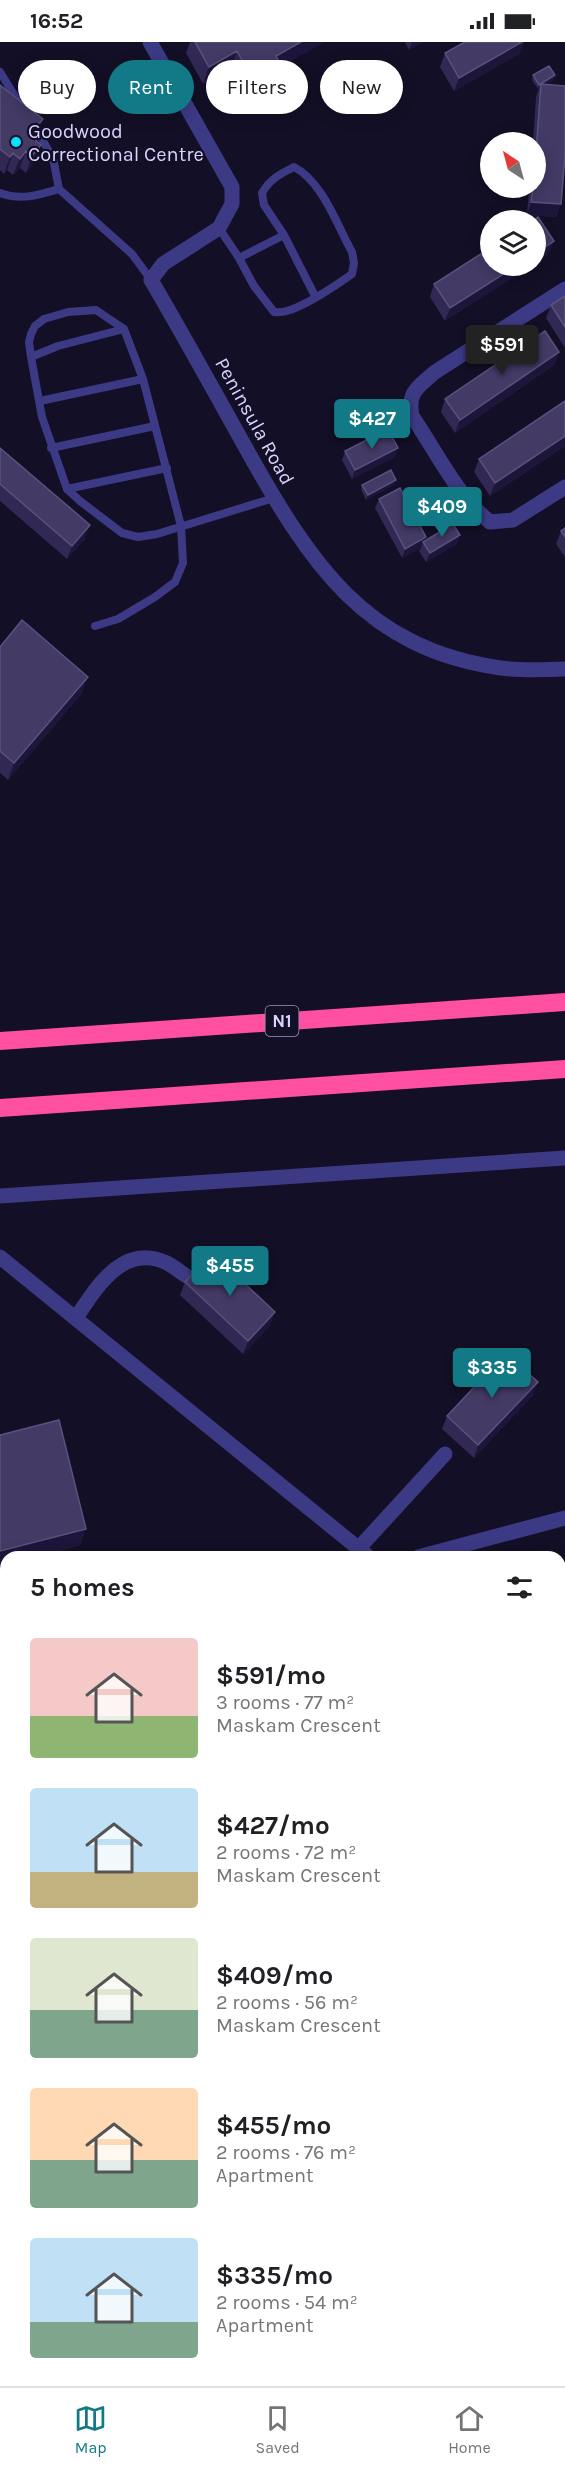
<!DOCTYPE html>
<meta charset="utf-8">
<style>
:root{--surface:#fff;--page:#f6f6f6;--text:#202124;--muted:#757577;--line:#e0e0e0;--accent:#127987}
body{margin:0;font-family:Karla,sans-serif;background:var(--page);color:var(--text);height:100vh;display:flex;flex-direction:column;font-size:22px;white-space:nowrap}
*{box-sizing:border-box;margin:0}
p{font-size:20px;color:var(--muted)}
.icon{flex:none;width:33px;height:33px;fill:none;stroke:currentColor;stroke-width:2;stroke-linecap:round;stroke-linejoin:round}
.map{position:relative;flex:1;overflow:hidden}
.details{position:absolute;left:0px;top:1509px;width:566px;height:836px;display:flex;flex-direction:column;background:var(--surface);border-radius:18px 18px 0 0;box-shadow:0 3px 15px #0003}
.details>*{flex:none}
.banner{position:absolute;left:18px;top:18px;width:530px;height:54px;display:flex;gap:12px}
.needle{width:39px;rotate:324deg}
.fabs{position:absolute;left:480px;top:90px;display:grid;gap:12px}
.fabs a{display:grid;place-items:center;width:66px;height:66px;border-radius:50%;background:var(--surface);box-shadow:0 3px 15px #0003;font-size:30px}
.price{position:absolute;translate:-50% -51px;padding:0 14px;border-radius:6px;background:var(--accent);color:#fff;font-size:20px;line-height:39px;filter:drop-shadow(0 2px 3px #0008)}
.price::after{content:'';position:absolute;left:50%;top:36px;width:18px;height:14px;margin-left:-9px;background:inherit;clip-path:polygon(0 0,100% 0,50% 100%)}
.price.on{background:#222;color:#fff}
ul{padding:0;list-style:none}
li{display:flex;align-items:center;gap:18px;height:150px;padding:0 30px}
li span{display:grid;place-items:center;flex:none;width:168px;height:120px;border-radius:6px;color:#555}
li>.icon{margin-inline-start:auto}
span .icon{width:72px;height:72px;fill:#fffc;stroke-width:1}
li b{font-size:26px}
h2{display:flex;justify-content:space-between;align-items:center;height:72px;padding:0 30px;font-size:26px}
.tag{padding:0 21px;border-radius:27px;background:var(--surface);box-shadow:0 3px 15px #0003;font-size:21px;line-height:54px}
.tag.on{background:var(--accent);color:#fff}
.status{display:flex;justify-content:space-between;align-items:center;height:42px;padding:0 30px;background:var(--surface);direction:ltr}
.status svg{height:16px;fill:currentColor}
.tabs{display:flex;justify-content:space-around;align-items:center;height:84px;border-top:2px solid var(--line);background:var(--surface);font-size:16px;color:var(--muted)}
.tabs a{display:grid;justify-items:center;gap:3px}
.tabs .on{color:var(--accent)}
.map>svg:first-child{display:block}
.lines{fill:none;stroke-linecap:round;stroke-linejoin:round}
.lane{stroke:#3d3a85;stroke-width:8}
.street{stroke:#3d3a85;stroke-width:15}
.highway{stroke:#ff4fa3;stroke-width:18}
.wall{fill:#312854}
.shaded-wall{fill:#1d163a}
.building{fill:#433a66;stroke:#5a527e;stroke-width:1.5}
.poi-dot{fill:#00e5ff;stroke:#130f26;stroke-width:2}
.labels{text-anchor:middle;stroke-width:4.5;stroke-linejoin:round;paint-order:stroke}
.shield{fill:#130f26;stroke:#9e99be;stroke-width:1.5}
.shield-label{font-size:18px;font-weight:bold;fill:#d9d4ff}
.poi-label{font-size:20px;fill:#d9d4ff;stroke:#130f26;text-anchor:start}
.street-label{font-size:20px;fill:#d9d4ff;stroke:#130f26}
</style>
<div class="status"><b>16:52</b><svg viewBox="0 0 49 12"><path d="M0 12V9h3v3zM5 12V6h3v6zM10 12V3h3v9zM15 12V0h3v12zM26 1h20v11H26zM47 4h2v5h-2z"/></svg></div>
<div class="map">
<svg width="565" height="2344" viewBox="0 0 565 2344">
<rect width="100%" height="100%" fill="#130f26"/>
<g class="lines">
<path class="lane" d="M0 30 21 64
M33 82 53 116 59 147 132 212 151 238
M0 151C21 159 39 153 59 147
M219 186 239 216 254 244 274 270C293 274 336 243 352 232L354 221 352 210C337 183 322 139 294 125 280 132 270 137 262 151L264 163 284 193 315 254
M239 216 284 193
M124 287 58 304 31 315 42 375 67 447 80 459 122 491 138 495 157 492 274 456
M31 315 29 300 31 292 35 284 44 277 68 270 96 268 124 287 143 337 181 484 183 521 175 540 155 555 118 577 95 584
M40 359 143 337
M51 406 155 384
M67 447 167 426"/>
<path class="street" d="M150 0 232 145V162L219 186 163 222 151 238C184 294 215 351 247 408 309 519 364 607 501 626 522 629 544 628 565 627
M565 247 435 330C418 345 407 350 412 374 436 409 457 454 490 480L513 478 565 445
M0 1154 565 1116
M0 1215 369 1515
M76 1276C96 1246 123 1200 167 1221 175 1225 182 1232 190 1236
M358 1507 445 1412
M418 1515 565 1476
M0 1628 6 1626
M560 1690 565 1696
M560 1727 565 1723
M0 1997 3 1981
M0 2219 6 2226
M560 2277 565 2271
M117 2338 125 2344
M35 2344 36 2338
M345 2344 354 2338
M501 2344 506 2338"/>
<path class="highway" d="M0 999 565 960
M0 1066 565 1027"/>
</g>
<path class="wall" d="M190 0H324L282 24 276 41 248 57 231 26 203 42 186 11Z
M405 0H423L409 8Z
M465 0H524L519 12 454 49 440 25 445 11Z
M533 33 554 38 546 42 561 162 556 175 527 173 529 146H536V100H533L536 55 539 46 538 47 532 38Z
M0 43 43 77 37 92 39 94 37 100 35 119 26 131 20 126 13 133 7 128 4 132 0 128Z
M490 206 445 279 430 255 434 242Z
M565 254V306L546 276 551 263Z
M559 310 554 323 455 391 441 370 445 357Z
M565 359V404L490 454 474 430 479 417Z
M0 406 85 497 67 517 0 459Z
M345 409 395 415 352 437 342 418Z
M396 438 394 443 366 458 361 447 362 443Z
M379 457 425 498 457 502 426 520 419 509 421 506 402 516 375 466Z
M565 486V515L556 502 561 489Z
M0 605 82 651 8 738 0 731Z
M185 1240 270 1284 243 1312 180 1253Z
M533 1353 474 1416 442 1387 447 1374Z
M565 1578V1619L560 1613V1583Z
M6 1871V1944L2 1945 0 1939V1873Z
M565 1997V2023L560 2017V2005L561 2000Z
M0 2032 6 2034V2098L0 2096Z"/>
<path class="shaded-wall" d="M301 0H324L270 31 276 14Z
M412 0H423L409 8Z
M522 0H524L519 12 454 49 459 36Z
M237 9 231 26 203 42 209 25Z
M282 25 276 41 248 57 254 40Z
M555 33 554 38 541 46V42L539 46 538 47 539 43Z
M43 77 36 94 33 89Z
M41 103 35 119 26 131 32 114Z
M26 109 20 126 13 133 20 117Z
M13 111 7 128 4 132 10 115Z
M531 160 561 162 556 175 527 173Z
M554 199 549 212 536 221V211Z
M516 224H532L445 279 450 266Z
M559 310 554 323 455 391 460 378Z
M565 394V404L490 454 495 441Z
M398 406 395 415 352 437 355 428Z
M396 438 394 443 366 458 368 453Z
M90 483 85 497 67 517 72 504Z
M460 493 457 502 426 520 430 511Z
M426 495 424 501 423 500 421 506 402 516 405 507Z
M88 635 82 651 8 738 14 721Z
M275 1270 270 1284 243 1312 248 1299Z
M538 1340 533 1353 474 1416 478 1403Z
M86 1487 80 1504 37 1515H6V1523L0 1524V1509Z
M6 1933V1944L2 1945Z"/>
<path class="building" d="M195 0H301L276 14 282 25 254 40 237 9 209 25Z
M465 0H522L459 36 445 11Z
M549 24 555 33 539 43 533 33Z
M541 42 565 44V114L561 162 531 160 533 146H536V110Z
M0 43 43 77 33 89 39 94 36 99 41 103 32 114 26 109 20 117 13 111 10 115 0 107Z
M538 175 554 199 536 211V178H533Z
M490 206V224H516L450 266 434 242Z
M565 254V285L551 263Z
M545 289 559 310 460 378 445 357Z
M565 359V394L495 441 479 417Z
M388 387 398 406 355 428 345 409Z
M0 406 90 483 72 504 0 442Z
M391 428 396 438 368 453 362 443Z
M400 446 426 495 405 507 379 457Z
M453 482 460 493 430 511 423 500Z
M565 486V495L561 489Z
M22 578 88 635 14 721 0 709V605Z
M212 1211 275 1270 248 1299 185 1240Z
M506 1311 538 1340 478 1403 447 1374Z
M59 1378 86 1487 0 1509V1393Z
M565 1578V1606L560 1600V1583Z
M6 1871V1930L0 1909V1873Z
M565 1997V2005L561 2000Z
M0 2032 6 2034V2083L0 2081Z"/>
<circle class="poi-dot" cx="16" cy="100" r="6"/>
<g class="labels">
<rect class="shield" x="265.5" y="964" width="33" height="30" rx="4.5"/>
<g class="shield-label">
<text x="282" y="985">N1</text>
</g>
<g class="poi-label">
<text x="28" y="96">Goodwood<tspan x="28" dy="23">Correctional Centre</tspan></text>
</g>
<g class="street-label">
<text transform="translate(255 379) rotate(61)" y="7">Peninsula Road</text>
</g>
</g>
</svg>
<div class="fabs">
<a><svg class="needle" viewBox="-14 -14 28 28"><path d="M0-13l5 13h-10z" fill="#e53935"/><path d="M0 13l5-13h-10z" fill="#757577"/></svg></a>
<a><svg class="icon" aria-label="layers" viewBox="0 0 24 24"><path d="M12 4l9 5-9 5-9-5zM3 14l9 5 9-5"/></svg></a>
</div>
<b class="price on" style="left:502px;top:334px">$591</b>
<b class="price" style="left:372px;top:408px">$427</b>
<b class="price" style="left:442px;top:496px">$409</b>
<b class="price" style="left:230px;top:1255px">$455</b>
<b class="price" style="left:492px;top:1357px">$335</b>
<div class="banner">
<a class="tag">Buy</a>
<a class="tag on">Rent</a>
<a class="tag">Filters</a>
<a class="tag">New</a>
</div>
<section class="details">
<h2>5 homes<svg class="icon" aria-label="filters" viewBox="0 0 24 24"><path d="M4 7h16M4 17h16"/><circle cx="9" cy="7" r="2"/><circle cx="15" cy="17" r="2"/></svg></h2>
<ul>
<li><span style="background:linear-gradient(#f6c9c9 65%,#8fb573 0)"><svg class="icon" aria-label="home" viewBox="0 0 24 24"><path d="M3 11l9-7 9 7M6 9v11h12V9"/></svg></span><div><b>$591/mo</b><p>3 rooms · 77 m²</p><p>Maskam Crescent</p></div></li>
<li><span style="background:linear-gradient(#bfe0f5 70%,#c2b280 0)"><svg class="icon" aria-label="home" viewBox="0 0 24 24"><path d="M3 11l9-7 9 7M6 9v11h12V9"/></svg></span><div><b>$427/mo</b><p>2 rooms · 72 m²</p><p>Maskam Crescent</p></div></li>
<li><span style="background:linear-gradient(#dfe7d0 60%,#7fa58c 0)"><svg class="icon" aria-label="home" viewBox="0 0 24 24"><path d="M3 11l9-7 9 7M6 9v11h12V9"/></svg></span><div><b>$409/mo</b><p>2 rooms · 56 m²</p><p>Maskam Crescent</p></div></li>
<li><span style="background:linear-gradient(#ffd9b3 60%,#7fa58c 0)"><svg class="icon" aria-label="home" viewBox="0 0 24 24"><path d="M3 11l9-7 9 7M6 9v11h12V9"/></svg></span><div><b>$455/mo</b><p>2 rooms · 76 m²</p><p>Apartment</p></div></li>
<li><span style="background:linear-gradient(#bfe0f5 70%,#7fa58c 0)"><svg class="icon" aria-label="home" viewBox="0 0 24 24"><path d="M3 11l9-7 9 7M6 9v11h12V9"/></svg></span><div><b>$335/mo</b><p>2 rooms · 54 m²</p><p>Apartment</p></div></li>
</ul>
</section>
</div>
<nav class="tabs">
<a class="on"><svg class="icon" aria-label="map" viewBox="0 0 24 24"><path d="M3 6l6-2 6 2 6-2v14l-6 2-6-2-6 2zM9 4v14M15 6v14"/></svg>Map</a>
<a><svg class="icon" aria-label="saved" viewBox="0 0 24 24"><path d="M7 4h10v16l-5-4-5 4z"/></svg>Saved</a>
<a><svg class="icon" aria-label="home" viewBox="0 0 24 24"><path d="M3 11l9-7 9 7M6 9v11h12V9"/></svg>Home</a>
</nav>
